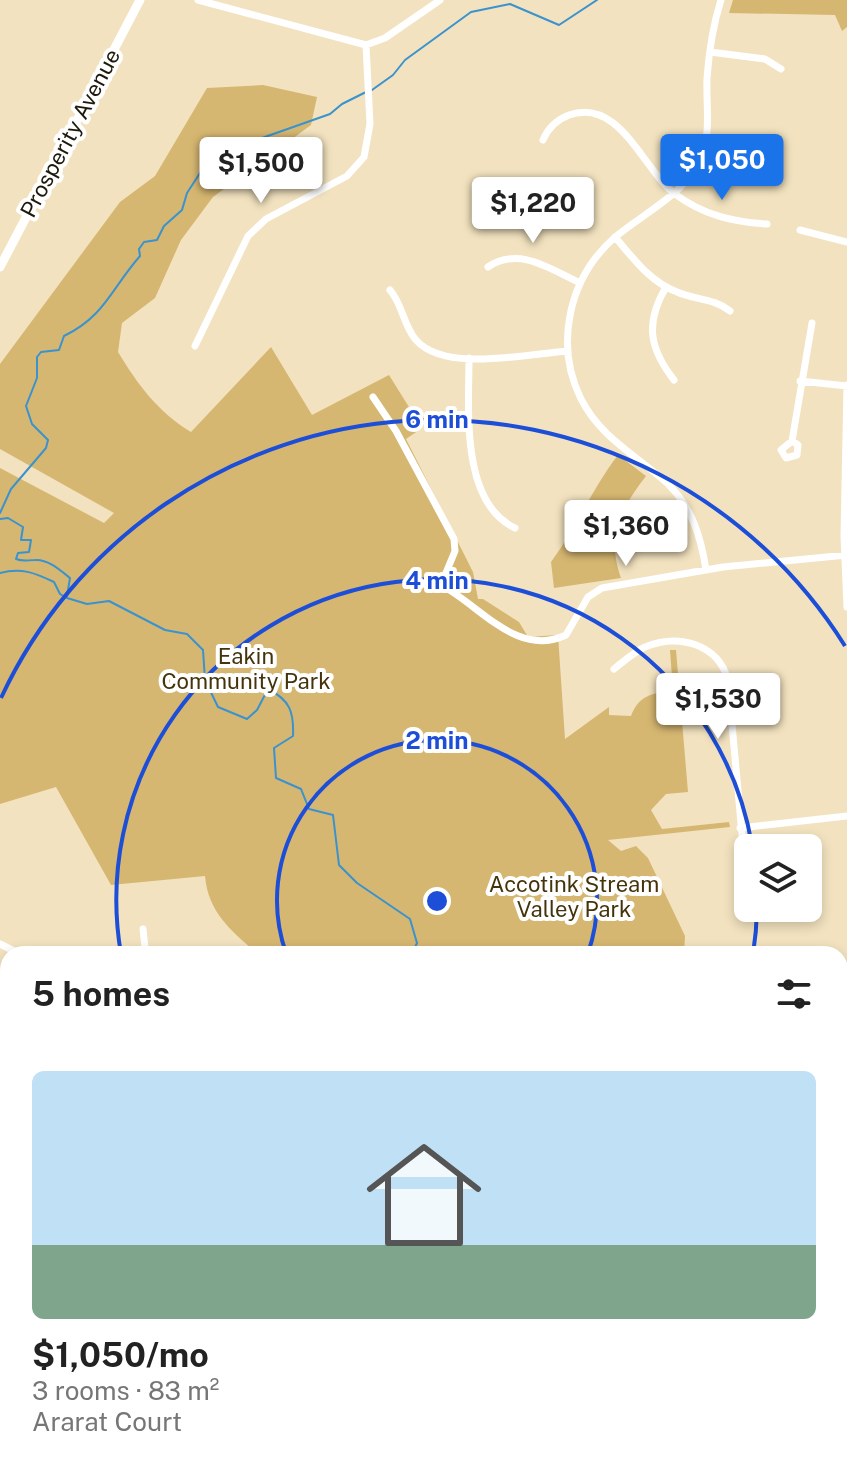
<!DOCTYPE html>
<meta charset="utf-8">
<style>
:root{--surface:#fff;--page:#f2f2f2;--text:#222;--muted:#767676;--accent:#1a73e8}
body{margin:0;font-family:"Public Sans",sans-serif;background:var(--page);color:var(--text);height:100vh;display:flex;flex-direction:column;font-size:30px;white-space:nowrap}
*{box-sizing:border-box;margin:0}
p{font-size:26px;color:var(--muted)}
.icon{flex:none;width:44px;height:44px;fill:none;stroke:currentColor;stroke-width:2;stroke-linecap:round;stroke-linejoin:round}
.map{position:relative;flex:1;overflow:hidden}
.details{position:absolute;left:0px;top:946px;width:848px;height:536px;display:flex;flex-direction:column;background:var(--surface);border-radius:24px 24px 0 0;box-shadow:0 4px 12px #0003}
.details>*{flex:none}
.buttons{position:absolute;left:734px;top:834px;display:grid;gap:16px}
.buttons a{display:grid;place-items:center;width:88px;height:88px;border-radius:12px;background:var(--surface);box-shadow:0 4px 12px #0003;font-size:40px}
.price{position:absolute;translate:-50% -68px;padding:0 18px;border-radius:8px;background:#fff;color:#222;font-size:26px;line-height:52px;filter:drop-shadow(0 2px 4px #0008)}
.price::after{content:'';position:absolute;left:50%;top:48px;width:24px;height:18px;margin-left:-12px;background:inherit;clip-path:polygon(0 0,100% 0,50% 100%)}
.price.on{background:var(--accent);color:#fff}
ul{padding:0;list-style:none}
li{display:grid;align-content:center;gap:16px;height:424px;padding:0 32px}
li span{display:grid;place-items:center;height:248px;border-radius:12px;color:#555}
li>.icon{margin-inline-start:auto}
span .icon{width:144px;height:144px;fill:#fffc;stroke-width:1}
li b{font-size:34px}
h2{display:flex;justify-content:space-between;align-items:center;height:96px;padding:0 32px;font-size:34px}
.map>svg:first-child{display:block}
.green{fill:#d6b771}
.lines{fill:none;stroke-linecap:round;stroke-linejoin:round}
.stream{stroke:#3a92ce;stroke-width:2}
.minor{stroke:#fff;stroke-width:7}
.tertiary{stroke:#fff;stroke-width:8}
.secondary{stroke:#fff;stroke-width:9}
.ring{fill:none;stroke:#1d4ed8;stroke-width:4}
.labels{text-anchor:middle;stroke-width:8;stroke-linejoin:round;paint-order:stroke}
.street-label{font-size:22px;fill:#1e190c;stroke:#fff}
.park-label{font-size:22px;fill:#45340b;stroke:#fff}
.centre{fill:#1d4ed8;stroke:#fff;stroke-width:4}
.ring-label{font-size:24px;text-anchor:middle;font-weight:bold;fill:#1d4ed8;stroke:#fff;stroke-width:8;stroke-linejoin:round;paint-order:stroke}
</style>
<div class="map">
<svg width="847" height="1482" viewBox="0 0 847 1482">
<rect width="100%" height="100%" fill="#f2e2bf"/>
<path class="green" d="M733 0H847V27L842 31 835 15 729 13Z
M263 85 317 97 311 125 213 197 181 240 155 298 122 323 118 352C138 385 158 412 191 432L271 347 312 415 389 375 422 428 406 439 473 572 478 599H483L519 622 528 637 558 635 565 739 609 707V715L631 716C639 695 652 693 673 691L670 650H676L688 792 666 794 651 810 662 829 729 822 730 827 608 840 621 851 636 846 648 858 685 936 684 954H258C231 931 208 912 205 876L111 885 56 787 0 804V468L104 523 114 513 0 449V364L120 202 155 176 207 88Z
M618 455 646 476C620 510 606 535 621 578L554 588 551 562C576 528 592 489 618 455Z
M8 1108V1474H14L10 1482H0V1111Z
M840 1376H847V1482H703L693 1474H840Z
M450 1474H586L574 1482H455Z"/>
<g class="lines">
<path class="stream" d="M372 90 393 75 405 60 471 12 510 4 559 25 597 0
M0 513 11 489 46 448 48 440 32 424 26 406 37 378V357L41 352 59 350 64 336C105 316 111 289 140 256L139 249 144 242 157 240 164 226 182 210 187 193 215 150 241 152 262 138 330 114 342 104 366 92
M0 519 8 518 23 527 21 540H31L29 552 18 553 16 559C24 562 27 560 35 560 48 559 60 570 70 578L67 596
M0 573C21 567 35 573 54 582L60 594 67 598 87 604 109 601 165 630 187 634 203 650 205 680 218 707 247 719 257 710 268 689C290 700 294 712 293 736L274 748 276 778 301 789 309 809 333 815 339 865 357 883 410 919 417 943 412 954
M0 1165 8 1170
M840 1403 847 1404"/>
<path class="minor" d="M198 0 366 45 385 38 440 0
M710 52 765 59 781 69
M543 140C548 128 556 120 569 115 620 97 643 170 675 194 703 215 733 222 767 224
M800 230 847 242
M615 237C633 258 650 282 677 292 695 300 714 298 730 311
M488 267C519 246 550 269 580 283
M666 287C645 323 649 348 674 380
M390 290C403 305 403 325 416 340 445 373 527 354 568 351
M195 346 248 236 266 219 347 176 364 157 370 124 366 45
M469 358C469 408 460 502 515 528
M800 381 847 386
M847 385 844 536 847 607
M373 397 396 431 454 539 455 551 441 585C481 606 517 658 566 635L588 597 602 588 723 567 847 555
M792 441 798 445 797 455 786 458 781 450 792 441 812 323
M706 570C701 537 692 507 667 483 636 455 601 438 581 399 554 344 569 278 614 238 643 213 687 194 702 156 711 132 706 104 707 78 709 51 713 25 721 0
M614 669C624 661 634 652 645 647 679 633 718 644 728 680L748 901
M740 828 847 816
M752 908 755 913
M143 929 145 948
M0 944 20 954
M129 954 145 948 160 954
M840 1045 847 1043
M654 1474 665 1482
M85 1482 89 1474"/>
<path class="tertiary" d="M840 1232 847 1230
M602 1482 606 1474"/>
<path class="secondary" d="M0 267 140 0"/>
</g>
<g class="ring">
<path d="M286 953A160 160 0 1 1 588 953"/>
<path d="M757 909A320 320 0 0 1 753 954M121 954A320 320 0 0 1 752 845"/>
<path d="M1 698A481 481 0 0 1 845 646"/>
</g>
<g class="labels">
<g class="street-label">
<text transform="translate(70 133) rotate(-62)" y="8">Prosperity Avenue</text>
</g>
<g class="park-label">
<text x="246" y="664">Eakin<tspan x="246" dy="25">Community Park</tspan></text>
<text x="574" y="892">Accotink Stream<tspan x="574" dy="25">Valley Park</tspan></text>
</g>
</g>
<circle cx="437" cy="901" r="12" class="centre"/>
<g class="ring-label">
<text x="437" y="428">6 min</text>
<text x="437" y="589">4 min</text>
<text x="437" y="749">2 min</text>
</g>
</svg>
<div class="buttons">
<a><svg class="icon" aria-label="layers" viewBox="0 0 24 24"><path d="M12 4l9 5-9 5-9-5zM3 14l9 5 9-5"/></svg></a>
</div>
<b class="price on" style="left:722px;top:202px">$1,050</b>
<b class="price" style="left:261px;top:205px">$1,500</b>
<b class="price" style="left:533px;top:245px">$1,220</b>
<b class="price" style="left:626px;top:568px">$1,360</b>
<b class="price" style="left:718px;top:741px">$1,530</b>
<section class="details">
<h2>5 homes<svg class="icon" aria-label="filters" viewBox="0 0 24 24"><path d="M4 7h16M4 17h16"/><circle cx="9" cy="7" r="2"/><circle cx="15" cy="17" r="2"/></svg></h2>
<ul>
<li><span style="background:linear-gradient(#bfe0f5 70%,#7fa58c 0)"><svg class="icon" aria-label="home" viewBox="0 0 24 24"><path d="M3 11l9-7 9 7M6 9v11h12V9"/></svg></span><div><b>$1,050/mo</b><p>3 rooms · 83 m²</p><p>Ararat Court</p></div></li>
</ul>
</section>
</div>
